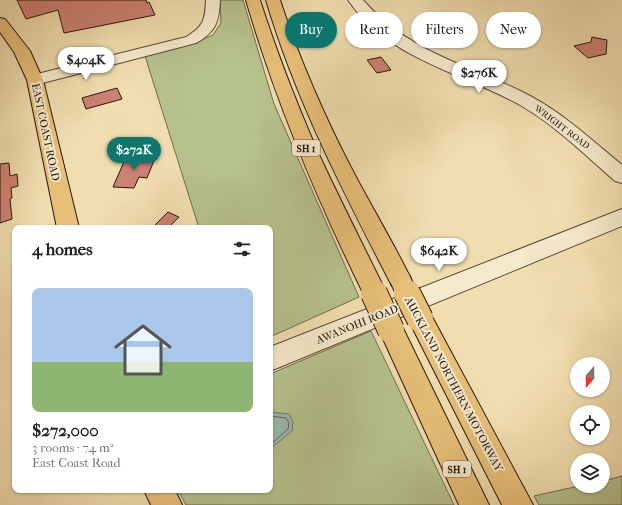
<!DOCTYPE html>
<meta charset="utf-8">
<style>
:root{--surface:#fff;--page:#f2f2f2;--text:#222;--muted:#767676;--accent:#0f766e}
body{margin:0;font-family:"IM FELL French Canon",serif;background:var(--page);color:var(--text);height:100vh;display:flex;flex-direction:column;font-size:15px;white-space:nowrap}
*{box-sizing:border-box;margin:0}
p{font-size:13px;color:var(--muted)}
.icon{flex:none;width:22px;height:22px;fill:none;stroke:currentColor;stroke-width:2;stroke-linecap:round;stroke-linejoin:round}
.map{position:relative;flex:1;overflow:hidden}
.sheet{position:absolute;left:12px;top:225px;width:261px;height:268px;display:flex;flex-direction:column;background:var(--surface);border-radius:8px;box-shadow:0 1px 3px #0004}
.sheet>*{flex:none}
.banner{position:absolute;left:285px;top:12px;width:277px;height:36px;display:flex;gap:8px}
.needle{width:26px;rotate:200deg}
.tools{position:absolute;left:570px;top:357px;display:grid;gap:8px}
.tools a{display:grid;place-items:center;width:40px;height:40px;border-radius:50%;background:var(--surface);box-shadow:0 1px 3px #0004;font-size:20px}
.price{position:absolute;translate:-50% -34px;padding:0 9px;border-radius:14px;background:#fff;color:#222;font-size:13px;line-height:26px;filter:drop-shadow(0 1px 2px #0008)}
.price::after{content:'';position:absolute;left:50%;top:24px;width:12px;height:9px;margin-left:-6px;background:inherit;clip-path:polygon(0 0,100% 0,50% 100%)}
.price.on{background:var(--accent);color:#fff}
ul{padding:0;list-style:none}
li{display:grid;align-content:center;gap:8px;height:212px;padding:0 20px}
li span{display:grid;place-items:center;height:124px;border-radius:8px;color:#555}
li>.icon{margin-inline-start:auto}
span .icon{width:72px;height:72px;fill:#fffc;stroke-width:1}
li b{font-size:17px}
h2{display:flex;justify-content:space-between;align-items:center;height:48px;padding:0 20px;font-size:17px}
.chip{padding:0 14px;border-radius:18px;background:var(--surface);box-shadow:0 1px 3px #0004;font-size:14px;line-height:36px}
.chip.on{background:var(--accent);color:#fff}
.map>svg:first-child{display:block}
.green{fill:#b6c28e;stroke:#6e6c4e}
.water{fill:#9bbbb1;stroke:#6d7970}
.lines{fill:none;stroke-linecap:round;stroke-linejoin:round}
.shore{stroke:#616860;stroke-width:1}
.building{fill:#cd8273;stroke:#27160f}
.minor-casing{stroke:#5a4837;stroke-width:2}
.major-casing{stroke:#27160f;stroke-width:2}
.highway-casing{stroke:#27160f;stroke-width:2}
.minor{fill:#f6eacc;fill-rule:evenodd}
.major{fill:#e8bf78;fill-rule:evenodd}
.highway{fill:#e8bf78;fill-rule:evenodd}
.highway-bridge-far1-casing{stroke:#27160f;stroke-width:22;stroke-linecap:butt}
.highway-bridge-casing{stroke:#27160f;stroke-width:28;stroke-linecap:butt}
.highway-bridge-far1{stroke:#e8bf78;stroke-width:20}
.highway-bridge{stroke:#e8bf78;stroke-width:26}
.labels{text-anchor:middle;stroke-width:4;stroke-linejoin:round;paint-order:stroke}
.far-street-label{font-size:9px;fill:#27160f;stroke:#f6eacc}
.shield{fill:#f6eacc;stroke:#655648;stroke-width:1}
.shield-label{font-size:10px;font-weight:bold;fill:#27160f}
.street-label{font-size:11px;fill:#27160f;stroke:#f6eacc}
</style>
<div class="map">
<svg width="622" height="505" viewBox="0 0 622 505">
<rect width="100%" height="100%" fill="#f1deb0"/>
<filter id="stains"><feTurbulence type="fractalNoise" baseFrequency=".005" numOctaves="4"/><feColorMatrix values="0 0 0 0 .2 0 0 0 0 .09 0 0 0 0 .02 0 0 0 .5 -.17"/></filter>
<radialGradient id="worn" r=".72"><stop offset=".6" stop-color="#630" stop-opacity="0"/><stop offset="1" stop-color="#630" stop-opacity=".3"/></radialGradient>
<path class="green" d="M220 0H243L274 104 359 297 270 337V228H199L145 56 192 44 213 35 221 23Z
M371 331 454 505H186L178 490H270V374Z
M622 476V505H539L534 496 579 486H603V481Z"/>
<path class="water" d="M270 412 289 414 293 422 292 431 270 449Z"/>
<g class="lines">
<path class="shore" d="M270 416 286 418 289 423 288 429 270 445"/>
</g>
<path class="building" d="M17 0H146L147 3 149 2 155 15 64 33 58 10 26 19Z
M592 37 607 40 606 54 588 58 574 46 591 42Z
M381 57 391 70 377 73 367 60Z
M117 88 122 99 86 109 82 98Z
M127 155 155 158 147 178 139 177 134 188 113 187Z
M9 163 10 176 17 174 18 186 11 188 12 198 10 199 12 219 0 223V164Z
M168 212 179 217 168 228H152Z"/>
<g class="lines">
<defs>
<path id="minor" d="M206 0H220C219 22 216 32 196 43L35 85 29 84 27 80 29 76 186 37C204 26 205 20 206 0Z
M348 0H363C412 56 471 64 532 97 565 115 593 141 622 165V183L615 181C585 155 555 125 520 105 461 72 388 59 348 0Z
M622 209V226L270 371V347Z"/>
<path id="major" d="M0 18 5 19 30 51 43 80 79 228H57L27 80 14 52 0 32Z
M144 490H175L182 505H151Z"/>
<path id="highway" d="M246 0H260C276 50 295 99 316 148 338 196 362 243 385 290L381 297 373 300 365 297C318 201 276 103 246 0Z
M266 0H280C300 61 326 120 356 177 374 211 394 244 411 279L408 286 400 289 392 286C344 193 296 101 266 0Z
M420 308 429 311 533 505H502L408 319 411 311Z
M391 319 400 322 489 505H459L379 330 382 322Z"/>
</defs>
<use href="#minor" class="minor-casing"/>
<use href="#major" class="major-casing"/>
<use href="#highway" class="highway-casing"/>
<use href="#minor" class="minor"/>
<use href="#major" class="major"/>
<use href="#highway" class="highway"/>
<defs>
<path id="highway-bridge-far1" d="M400 279 407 294
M373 290 375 294"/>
<path id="highway-bridge" d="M374 293 391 330
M407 293 420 319"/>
</defs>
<use href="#highway-bridge-far1" class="highway-bridge-far1-casing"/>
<use href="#highway-bridge" class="highway-bridge-casing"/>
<use href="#highway-bridge-far1" class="highway-bridge-far1"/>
<use href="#highway-bridge" class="highway-bridge"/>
</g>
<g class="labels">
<g class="far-street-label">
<text transform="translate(562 127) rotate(37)" y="3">WRIGHT ROAD</text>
</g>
<g class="shield">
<rect x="292" y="140" width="28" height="16" rx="3"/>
<rect x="443" y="461" width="28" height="16" rx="3"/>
</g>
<g class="shield-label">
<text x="306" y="152">SH 1</text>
<text x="457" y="473">SH 1</text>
</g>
<g class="street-label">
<text transform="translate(46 132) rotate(78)" y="4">EAST COAST ROAD</text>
<text transform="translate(357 324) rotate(-22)" y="4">AWANOHI ROAD</text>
<text transform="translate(454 384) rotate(62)" y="4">AUCKLAND NORTHERN MOTORWAY</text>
</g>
</g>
<rect width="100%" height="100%" filter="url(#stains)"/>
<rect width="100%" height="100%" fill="url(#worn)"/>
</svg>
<div class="tools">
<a><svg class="needle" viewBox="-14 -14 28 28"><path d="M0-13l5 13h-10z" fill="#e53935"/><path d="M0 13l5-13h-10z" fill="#767676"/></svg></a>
<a><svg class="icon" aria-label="locate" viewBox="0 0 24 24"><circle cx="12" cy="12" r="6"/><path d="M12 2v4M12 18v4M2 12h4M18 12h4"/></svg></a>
<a><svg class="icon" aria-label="layers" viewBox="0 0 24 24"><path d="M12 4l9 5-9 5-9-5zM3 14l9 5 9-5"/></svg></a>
</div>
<b class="price" style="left:86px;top:81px">$404K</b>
<b class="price" style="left:479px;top:94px">$276K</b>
<b class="price on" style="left:134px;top:171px">$272K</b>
<b class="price" style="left:439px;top:272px">$642K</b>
<div class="banner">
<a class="chip on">Buy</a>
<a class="chip">Rent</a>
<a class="chip">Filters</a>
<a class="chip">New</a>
</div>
<section class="sheet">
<h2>4 homes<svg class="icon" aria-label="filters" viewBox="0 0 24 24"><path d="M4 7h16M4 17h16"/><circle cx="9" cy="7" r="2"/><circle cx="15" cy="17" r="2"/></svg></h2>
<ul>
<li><span style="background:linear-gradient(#a9c7e8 60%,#8fb573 0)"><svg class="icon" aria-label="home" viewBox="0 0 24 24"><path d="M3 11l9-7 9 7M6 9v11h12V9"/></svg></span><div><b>$272,000</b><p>3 rooms · 74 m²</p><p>East Coast Road</p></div></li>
</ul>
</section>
</div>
